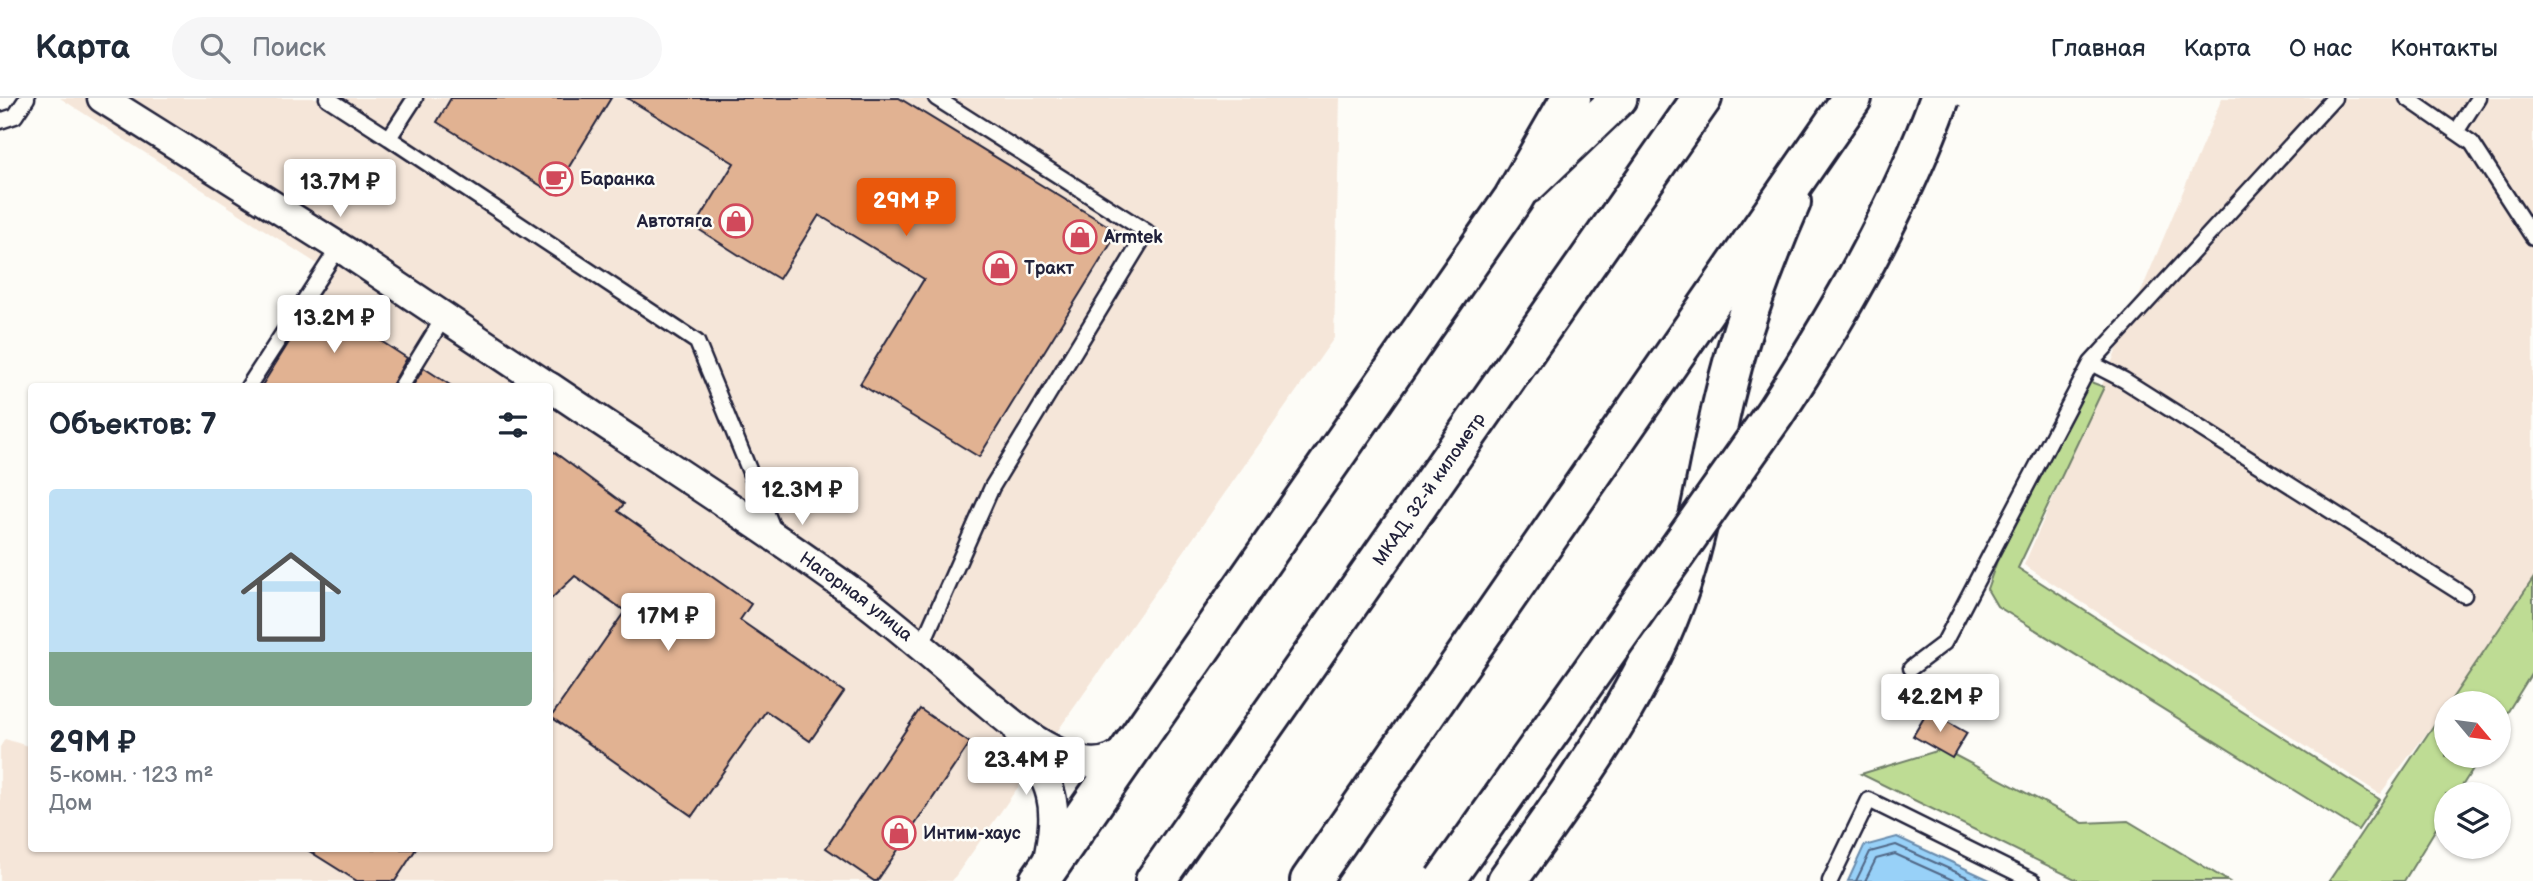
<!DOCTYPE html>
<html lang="ru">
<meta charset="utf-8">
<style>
:root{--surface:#fff;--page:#f6f6f7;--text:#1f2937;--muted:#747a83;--line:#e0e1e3;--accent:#ea580c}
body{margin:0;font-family:"Balsamiq Sans",sans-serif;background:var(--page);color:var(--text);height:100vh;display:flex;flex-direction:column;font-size:26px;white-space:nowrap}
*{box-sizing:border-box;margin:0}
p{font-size:23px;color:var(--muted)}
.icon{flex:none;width:38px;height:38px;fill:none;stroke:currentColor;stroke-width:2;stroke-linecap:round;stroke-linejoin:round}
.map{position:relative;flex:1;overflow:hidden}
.panel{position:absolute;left:28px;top:285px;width:525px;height:469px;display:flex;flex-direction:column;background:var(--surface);border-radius:7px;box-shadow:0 2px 5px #0004}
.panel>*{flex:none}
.needle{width:46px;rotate:119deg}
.fabs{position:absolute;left:2434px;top:593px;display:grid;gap:14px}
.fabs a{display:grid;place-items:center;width:77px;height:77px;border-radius:50%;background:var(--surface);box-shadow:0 2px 5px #0004;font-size:35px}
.price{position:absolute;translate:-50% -60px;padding:0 16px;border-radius:7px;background:#fff;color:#222;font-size:23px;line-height:46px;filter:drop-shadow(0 2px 4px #0008)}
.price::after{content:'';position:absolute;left:50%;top:42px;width:21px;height:16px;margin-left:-10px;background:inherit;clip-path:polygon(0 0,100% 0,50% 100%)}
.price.on{background:var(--accent);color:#fff}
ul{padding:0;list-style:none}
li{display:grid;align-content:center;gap:14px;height:371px;padding:0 21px}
li span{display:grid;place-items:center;height:217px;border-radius:7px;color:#555}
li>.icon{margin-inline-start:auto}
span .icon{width:126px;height:126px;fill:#fffc;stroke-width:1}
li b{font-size:30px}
h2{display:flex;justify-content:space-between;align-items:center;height:84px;padding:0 21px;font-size:30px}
header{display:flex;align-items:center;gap:42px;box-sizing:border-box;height:98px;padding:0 35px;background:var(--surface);border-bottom:2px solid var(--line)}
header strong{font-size:33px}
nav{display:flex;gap:38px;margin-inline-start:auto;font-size:24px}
.search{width:490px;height:63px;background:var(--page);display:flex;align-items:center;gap:18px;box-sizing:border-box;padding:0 24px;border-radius:38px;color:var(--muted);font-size:26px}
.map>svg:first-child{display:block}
.built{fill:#f5e6d9}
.green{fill:#bedc94;stroke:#707f68;stroke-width:2}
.water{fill:#98d1f8;stroke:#698bac;stroke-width:2}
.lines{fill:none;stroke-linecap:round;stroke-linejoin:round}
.shore{stroke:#516887;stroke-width:2}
.building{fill:#e1b292;stroke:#22223b;stroke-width:2}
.service-casing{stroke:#22223b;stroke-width:19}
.minor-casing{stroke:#22223b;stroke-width:33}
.tertiary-casing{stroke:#22223b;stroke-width:40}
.primary-casing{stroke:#22223b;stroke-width:44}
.trunk-casing{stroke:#22223b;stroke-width:44}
.service{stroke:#fdfcf7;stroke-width:14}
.minor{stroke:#fdfcf7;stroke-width:28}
.tertiary{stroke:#fdfcf7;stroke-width:35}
.primary{stroke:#fdfcf7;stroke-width:38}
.trunk{stroke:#fdfcf7;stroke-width:38}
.primary-bridge-casing{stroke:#22223b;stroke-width:44;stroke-linecap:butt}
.primary-bridge{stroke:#fdfcf7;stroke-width:38}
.labels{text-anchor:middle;stroke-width:5;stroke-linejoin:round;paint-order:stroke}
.poi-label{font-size:18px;font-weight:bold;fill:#22223b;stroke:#fdfcf7;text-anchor:start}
.street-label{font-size:18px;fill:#22223b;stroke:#fdfcf7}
</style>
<header>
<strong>Карта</strong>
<div class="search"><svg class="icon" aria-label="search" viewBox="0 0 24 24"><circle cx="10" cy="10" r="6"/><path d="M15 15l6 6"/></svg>Поиск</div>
<nav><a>Главная</a><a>Карта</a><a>О нас</a><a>Контакты</a></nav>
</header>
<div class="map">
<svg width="2533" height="783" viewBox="0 0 2533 783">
<rect width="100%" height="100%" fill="#fdfcf7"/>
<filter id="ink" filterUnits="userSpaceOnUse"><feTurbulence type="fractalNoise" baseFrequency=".0143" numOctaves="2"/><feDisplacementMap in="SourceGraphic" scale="14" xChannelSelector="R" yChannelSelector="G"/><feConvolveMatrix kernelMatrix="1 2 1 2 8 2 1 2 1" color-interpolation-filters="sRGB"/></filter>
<g filter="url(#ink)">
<path class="built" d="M60 0H1340L1334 240 952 783H0V649L5 641 31 649 32 751H550V289H244L322 169Z
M2222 0H2533V499L2450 605 2446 606V610L2380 696 2024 467 2102 287Z"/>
<path class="green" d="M2088 283 2104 289 2018 470 2379 701 2358 732 1997 508 1987 491 1997 463Z
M2533 481V573L2499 628V606L2449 605Z
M2446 609V658H2481L2457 696H2446V714L2404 783H2329Z
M1943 651 2083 725 2128 723 2228 783H2079L1861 676Z"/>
<path class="water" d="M1897 739 1992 783H1848L1864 748Z"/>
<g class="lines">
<path class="shore" d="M1856 783 1870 754 1896 747 1976 783
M1865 783 1876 761 1895 756 1955 783"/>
</g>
<path class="building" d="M451 0H611L553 95 437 24Z
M627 0H899L1118 134 979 359 860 286 924 181 819 117 779 181 742 159 695 129 734 65Z
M316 201 407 260 391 289H261Z
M424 270 453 289H412Z
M550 351 624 406 618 413 751 506 740 522 844 594 810 643 766 613 692 718 551 619 625 513 575 478 550 502Z
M920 611 970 645 877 783H874L826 750Z
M1928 613 1967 635 1952 660 1913 638Z
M306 751H416L395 783H357Z"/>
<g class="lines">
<defs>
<path id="service" d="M327 0 389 40
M415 0 389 40 697 244 774 433
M2407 0 2472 45 2533 139
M0 23 15 18 27 0
M2456 34 2478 0
M2091 265 2124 282 2464 497
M248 289 339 149
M401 289 444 219
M921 549 992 389 1147 134 936 0
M1911 570 1944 545 2091 265 2334 0
M1830 783 1869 702 2033 783"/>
<g id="minor">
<path d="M102 0 350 156 549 289"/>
<path id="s1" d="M550 289C655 360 763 428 865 503 904 533 942 566 979 598 1002 617 1025 638 1051 651 1081 666 1102 673 1129 650"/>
<path d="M1018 634C1052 688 1061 701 1047 766"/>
</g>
<path id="tertiary" d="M1528 87 1619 0"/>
<path id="primary" d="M1039 783 1513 101 1571 0
M1507 783C1573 691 1645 594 1681 486 1701 426 1709 362 1724 300 1740 232 1763 168 1791 104"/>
<g id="trunk">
<path id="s2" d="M1155 783 1702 0"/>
<path d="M1310 783 1852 0"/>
</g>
</defs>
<use href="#service" class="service-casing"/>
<use href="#minor" class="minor-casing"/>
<use href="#tertiary" class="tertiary-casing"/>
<use href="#primary" class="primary-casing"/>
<use href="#trunk" class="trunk-casing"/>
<use href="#service" class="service"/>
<use href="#minor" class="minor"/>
<use href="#tertiary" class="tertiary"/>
<use href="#primary" class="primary"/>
<use href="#trunk" class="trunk"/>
<defs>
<path id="primary-bridge" d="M1444 783 1775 315C1840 215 1899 112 1940 0"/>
</defs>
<use href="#primary-bridge" class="primary-bridge-casing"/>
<use href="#primary-bridge" class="primary-bridge"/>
</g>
</g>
<defs>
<symbol id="cafe-ring" viewBox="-11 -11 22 22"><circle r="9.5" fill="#fdfcf7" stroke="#d1495b" stroke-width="1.5"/><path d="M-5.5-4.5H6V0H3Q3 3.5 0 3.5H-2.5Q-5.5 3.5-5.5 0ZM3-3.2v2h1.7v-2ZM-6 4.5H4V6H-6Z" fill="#d1495b"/></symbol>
<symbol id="shop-ring" viewBox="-11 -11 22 22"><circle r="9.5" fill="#fdfcf7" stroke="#d1495b" stroke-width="1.5"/><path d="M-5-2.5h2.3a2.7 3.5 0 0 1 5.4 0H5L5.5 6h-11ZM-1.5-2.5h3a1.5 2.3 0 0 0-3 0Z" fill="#d1495b"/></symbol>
</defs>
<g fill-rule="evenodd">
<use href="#cafe-ring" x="537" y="62" width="38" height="38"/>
<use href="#shop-ring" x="717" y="104" width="38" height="38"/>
<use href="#shop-ring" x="1061" y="120" width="38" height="38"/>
<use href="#shop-ring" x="981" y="151" width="38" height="38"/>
<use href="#shop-ring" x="880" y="716" width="38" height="38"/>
</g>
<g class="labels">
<g class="poi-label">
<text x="580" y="87">Баранка</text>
<text x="712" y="129" text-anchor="end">Автотяга</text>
<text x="1104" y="145">Armtek</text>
<text x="1024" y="176">Тракт</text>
<text x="923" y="741">Интим-хаус</text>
</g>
<g class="street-label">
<text dy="6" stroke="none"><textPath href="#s2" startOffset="478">МКАД, 32-й километр</textPath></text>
<text dy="6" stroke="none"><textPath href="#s1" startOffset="371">Нагорная улица</textPath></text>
</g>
</g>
</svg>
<div class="fabs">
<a><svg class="needle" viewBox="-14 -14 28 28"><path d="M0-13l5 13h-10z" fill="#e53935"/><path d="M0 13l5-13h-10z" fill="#747a83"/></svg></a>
<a><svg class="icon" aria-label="layers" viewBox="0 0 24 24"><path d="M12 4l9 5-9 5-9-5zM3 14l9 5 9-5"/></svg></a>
</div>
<b class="price" style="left:340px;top:121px">13.7M ₽</b>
<b class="price on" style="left:906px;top:140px">29M ₽</b>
<b class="price" style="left:334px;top:257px">13.2M ₽</b>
<b class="price" style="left:802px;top:429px">12.3M ₽</b>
<b class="price" style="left:668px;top:555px">17M ₽</b>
<b class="price" style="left:1940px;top:636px">42.2M ₽</b>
<b class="price" style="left:1026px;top:699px">23.4M ₽</b>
<section class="panel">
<h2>Объектов: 7<svg class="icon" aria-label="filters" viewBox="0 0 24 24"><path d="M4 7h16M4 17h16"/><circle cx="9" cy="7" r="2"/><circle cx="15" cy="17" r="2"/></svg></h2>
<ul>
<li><span style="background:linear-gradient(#bfe0f5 75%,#7fa58c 0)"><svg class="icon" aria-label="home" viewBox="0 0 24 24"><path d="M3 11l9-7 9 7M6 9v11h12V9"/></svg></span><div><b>29M ₽</b><p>5-комн. · 123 m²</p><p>Дом</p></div></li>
</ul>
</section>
</div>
